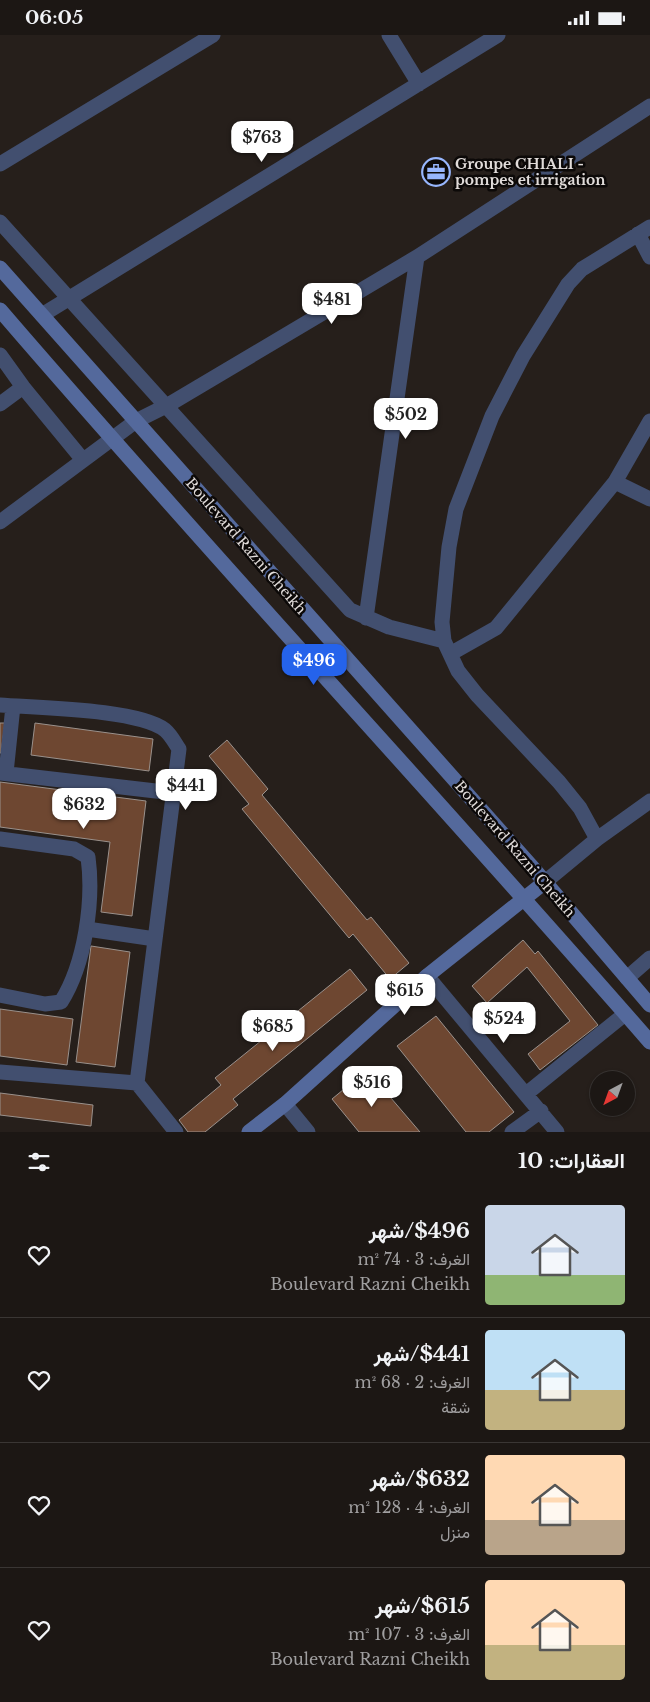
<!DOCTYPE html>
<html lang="ar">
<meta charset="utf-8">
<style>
:root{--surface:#1c1714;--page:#25201d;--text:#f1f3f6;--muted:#a09fa0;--line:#3a3634;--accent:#2563eb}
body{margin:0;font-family:"Libre Baskerville",Vazirmatn,serif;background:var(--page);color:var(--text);direction:rtl;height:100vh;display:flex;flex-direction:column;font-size:19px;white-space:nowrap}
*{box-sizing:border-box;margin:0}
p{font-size:16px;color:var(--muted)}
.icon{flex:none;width:28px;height:28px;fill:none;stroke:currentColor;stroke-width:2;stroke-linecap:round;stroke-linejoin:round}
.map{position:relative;height:1097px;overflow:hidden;direction:ltr}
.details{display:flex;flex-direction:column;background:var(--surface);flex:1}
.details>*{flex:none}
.needle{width:32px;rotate:221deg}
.buttons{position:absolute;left:590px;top:1036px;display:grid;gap:10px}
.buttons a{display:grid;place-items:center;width:45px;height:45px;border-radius:50%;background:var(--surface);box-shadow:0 1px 4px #0004,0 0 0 1px var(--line);font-size:25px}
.price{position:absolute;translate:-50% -42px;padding:0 11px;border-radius:10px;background:#fff;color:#222;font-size:16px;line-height:32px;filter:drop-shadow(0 1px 2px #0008)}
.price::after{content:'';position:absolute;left:50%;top:30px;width:15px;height:11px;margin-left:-8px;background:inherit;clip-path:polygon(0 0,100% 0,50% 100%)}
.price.current{background:var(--accent);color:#fff}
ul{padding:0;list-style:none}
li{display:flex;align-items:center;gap:15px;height:125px;padding:0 25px}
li+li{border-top:1px solid var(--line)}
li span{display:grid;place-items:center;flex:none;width:140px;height:100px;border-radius:5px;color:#555}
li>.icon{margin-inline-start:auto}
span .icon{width:60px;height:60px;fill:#fffc;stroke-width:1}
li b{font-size:21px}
h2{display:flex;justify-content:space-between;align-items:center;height:60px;padding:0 25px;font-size:21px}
.status{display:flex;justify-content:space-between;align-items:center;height:35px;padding:0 25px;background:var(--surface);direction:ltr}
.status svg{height:14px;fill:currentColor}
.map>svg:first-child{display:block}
.building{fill:#6e4731;stroke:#9a918c}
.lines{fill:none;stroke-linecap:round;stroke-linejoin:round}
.street{stroke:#424f6f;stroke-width:15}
.secondary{stroke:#54699c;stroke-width:15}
.labels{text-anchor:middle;stroke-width:5;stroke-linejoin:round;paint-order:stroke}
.poi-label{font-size:14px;font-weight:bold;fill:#e1dcda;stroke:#0c0908;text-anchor:start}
.street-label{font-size:14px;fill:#e1dcda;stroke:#0c0908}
</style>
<div class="status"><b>06:05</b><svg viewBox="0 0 49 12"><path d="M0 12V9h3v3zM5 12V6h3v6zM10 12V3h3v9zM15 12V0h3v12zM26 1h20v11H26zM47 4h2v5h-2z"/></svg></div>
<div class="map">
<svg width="650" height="1097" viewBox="0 0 650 1097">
<rect width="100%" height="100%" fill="#261f1b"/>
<path class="building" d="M0 688H5L1 718H0Z
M35 688 153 704 149 736 31 720Z
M227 705 268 754 262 760 367 885 371 882 409 928 390 944 353 899 349 903 242 774 249 769 209 721Z
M0 747 146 766 132 881 101 877 110 807 0 792Z
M523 905 535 919 538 916 598 990 540 1035 528 1019 570 986 527 932 487 968 472 951Z
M91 911 130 917 115 1032 76 1027Z
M350 934 367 955 233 1064 238 1070 205 1097H188L179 1085 221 1050 215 1043Z
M0 974 73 984 67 1030 0 1021Z
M436 981 514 1077 489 1097H466L397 1011Z
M367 1035 420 1097H359L332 1064Z
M0 1058 93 1070 91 1091 0 1080Z"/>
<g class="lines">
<path class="street" d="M389 0 419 49
M0 129 213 0
M0 187 350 575 389 592 444 606
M638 199 650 222
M42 280 498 0
M0 320 23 352 83 425
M0 369 23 352
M650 386 615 447 650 464
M0 487 136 386 168 370 417 222 650 71
M366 583 417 222
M450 619 496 593 615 447
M0 670C37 673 138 674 165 695 171 700 175 708 179 714L137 1048 176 1097
M0 738 173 758
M6 738 13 671
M0 804 74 814 88 822C94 866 85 929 61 967L45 969 0 960
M597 804 650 766
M545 847 597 804 580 773 559 747 477 660 458 636 444 606 442 587 449 512 456 474 492 381 523 321 568 249 582 234 650 192
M87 894 155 904
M427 941 557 1097
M627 943 650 923
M0 1037 137 1048
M526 1059 625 979
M285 1069 308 1097
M512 1097 541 1076"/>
<path class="secondary" d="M0 233 532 832 650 970
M0 275C213 523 436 761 650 1007
M249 1097 285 1069 427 941 545 847"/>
</g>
<defs>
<symbol id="office-ring" viewBox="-11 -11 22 22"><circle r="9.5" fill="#0c0908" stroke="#97b6fd" stroke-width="1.5"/><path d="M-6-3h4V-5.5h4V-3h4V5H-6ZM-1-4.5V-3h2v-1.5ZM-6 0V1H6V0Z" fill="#97b6fd"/></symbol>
</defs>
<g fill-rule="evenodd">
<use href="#office-ring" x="420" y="121" width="32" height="32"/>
</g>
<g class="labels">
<g class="poi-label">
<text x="455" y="134">Groupe CHIALI -<tspan x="455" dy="16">pompes et irrigation</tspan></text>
</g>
<g class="street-label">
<text transform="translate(246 511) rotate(49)" y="5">Boulevard Razni Cheikh</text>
<text transform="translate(515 814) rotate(49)" y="5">Boulevard Razni Cheikh</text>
</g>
</g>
</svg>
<div class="buttons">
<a><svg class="needle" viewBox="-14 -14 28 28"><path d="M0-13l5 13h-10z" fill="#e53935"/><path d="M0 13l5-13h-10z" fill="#a09fa0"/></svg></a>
</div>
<b class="price" style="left:262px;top:128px">$763</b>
<b class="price" style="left:332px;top:290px">$481</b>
<b class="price" style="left:406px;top:405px">$502</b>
<b class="price current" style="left:314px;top:651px">$496</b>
<b class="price" style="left:186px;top:776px">$441</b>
<b class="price" style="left:84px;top:795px">$632</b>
<b class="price" style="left:405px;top:981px">$615</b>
<b class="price" style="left:504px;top:1009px">$524</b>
<b class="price" style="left:273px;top:1017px">$685</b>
<b class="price" style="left:372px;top:1073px">$516</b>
</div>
<section class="details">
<h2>العقارات: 10<svg class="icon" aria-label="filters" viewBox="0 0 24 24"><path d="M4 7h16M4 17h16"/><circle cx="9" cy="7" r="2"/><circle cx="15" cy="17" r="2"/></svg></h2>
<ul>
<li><span style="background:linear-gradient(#c9d6e8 70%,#8fb573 0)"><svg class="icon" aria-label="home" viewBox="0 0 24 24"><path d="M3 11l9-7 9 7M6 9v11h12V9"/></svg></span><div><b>$496/شهر</b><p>الغرف: 3 · 74 m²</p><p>Boulevard Razni Cheikh</p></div><svg class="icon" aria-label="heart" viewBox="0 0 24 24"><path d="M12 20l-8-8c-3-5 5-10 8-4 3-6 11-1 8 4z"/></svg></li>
<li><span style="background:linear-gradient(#bfe0f5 60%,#c2b280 0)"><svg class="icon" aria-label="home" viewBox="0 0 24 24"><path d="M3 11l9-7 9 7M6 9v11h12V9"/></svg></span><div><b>$441/شهر</b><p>الغرف: 2 · 68 m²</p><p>شقة</p></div><svg class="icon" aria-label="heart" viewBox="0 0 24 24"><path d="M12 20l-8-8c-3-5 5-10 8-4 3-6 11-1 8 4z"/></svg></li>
<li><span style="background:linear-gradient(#ffd9b3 65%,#b9a48a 0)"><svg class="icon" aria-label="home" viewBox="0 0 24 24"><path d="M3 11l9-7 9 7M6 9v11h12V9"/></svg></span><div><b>$632/شهر</b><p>الغرف: 4 · 128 m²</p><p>منزل</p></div><svg class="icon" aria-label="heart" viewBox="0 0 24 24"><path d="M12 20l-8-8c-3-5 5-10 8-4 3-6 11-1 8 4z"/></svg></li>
<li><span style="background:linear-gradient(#ffd9b3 65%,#c2b280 0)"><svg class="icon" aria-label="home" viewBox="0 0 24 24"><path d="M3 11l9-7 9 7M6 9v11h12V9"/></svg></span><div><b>$615/شهر</b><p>الغرف: 3 · 107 m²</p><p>Boulevard Razni Cheikh</p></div><svg class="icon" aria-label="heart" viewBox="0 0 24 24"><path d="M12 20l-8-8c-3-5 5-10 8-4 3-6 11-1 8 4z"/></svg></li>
</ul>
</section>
